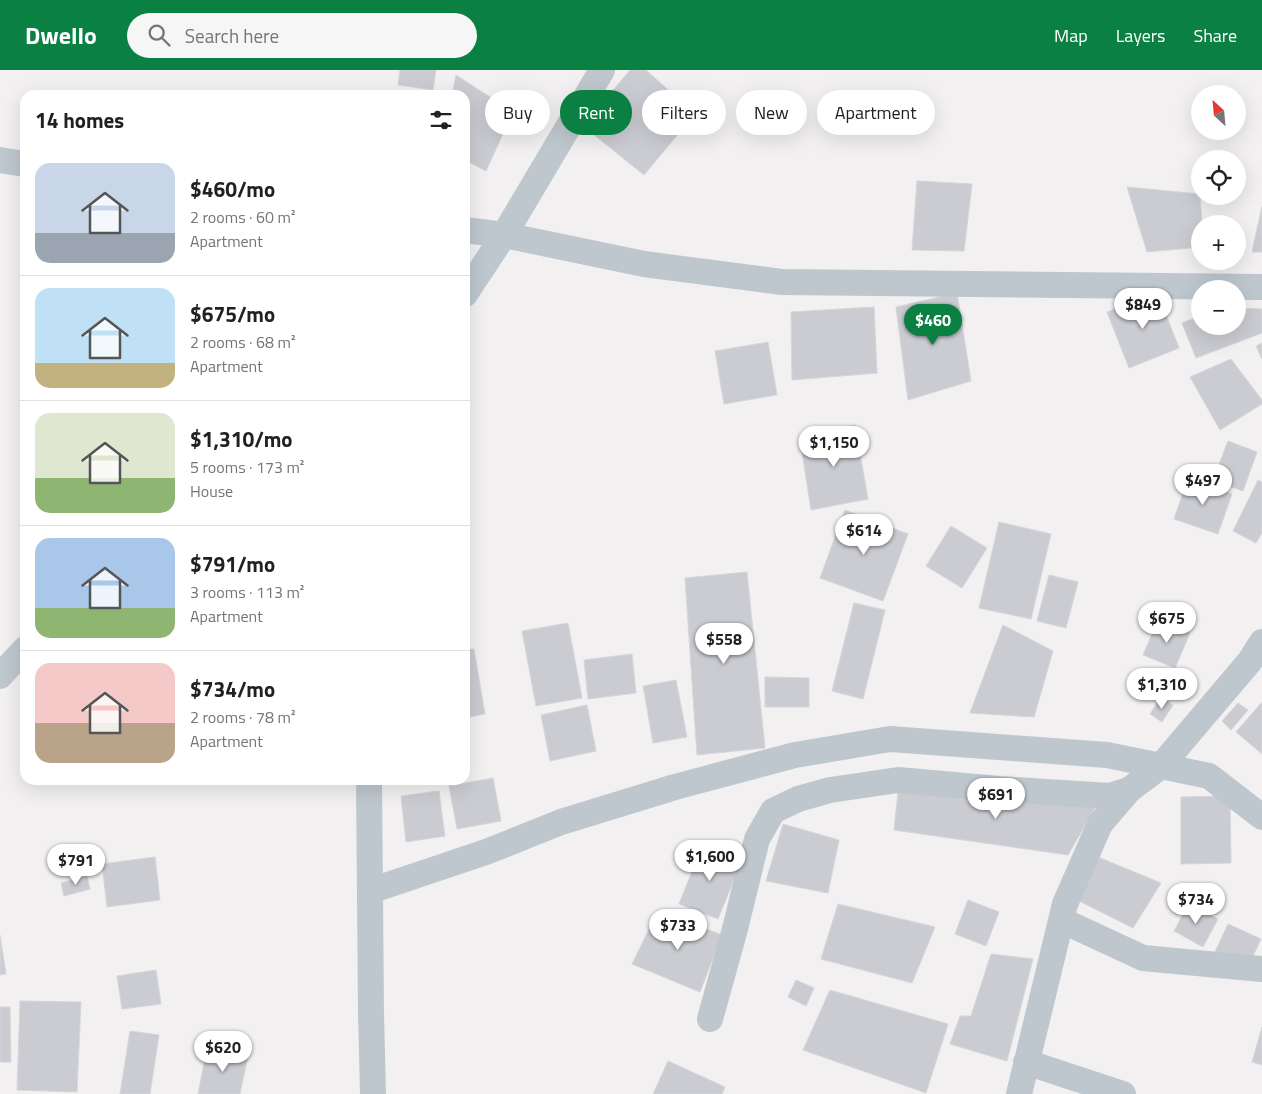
<!DOCTYPE html>
<meta charset="utf-8">
<style>
:root{--surface:#fff;--page:#f6f6f6;--text:#202124;--muted:#757577;--line:#e0e0e0;--accent:#0b8043}
body{margin:0;font-family:"Titillium Web",sans-serif;background:var(--page);color:var(--text);height:100vh;display:flex;flex-direction:column;font-size:19px;white-space:nowrap}
*{box-sizing:border-box;margin:0}
p{font-size:16px;color:var(--muted)}
.icon{flex:none;width:28px;height:28px;fill:none;stroke:currentColor;stroke-width:2;stroke-linecap:round;stroke-linejoin:round}
.map{position:relative;flex:1;overflow:hidden}
.sheet{position:absolute;left:20px;top:20px;width:450px;height:695px;display:flex;flex-direction:column;background:var(--surface);border-radius:15px;box-shadow:0 5px 20px #0002}
.sheet>*{flex:none}
.guide{position:absolute;left:485px;top:20px;width:475px;height:45px;display:flex;gap:10px}
.needle{width:32px;rotate:334deg}
.fabs{position:absolute;left:1191px;top:15px;display:grid;gap:10px}
.fabs a{display:grid;place-items:center;width:55px;height:55px;border-radius:50%;background:var(--surface);box-shadow:0 5px 20px #0002;font-size:25px}
.price{position:absolute;translate:-50% -42px;padding:0 11px;border-radius:18px;background:#fff;color:#222;font-size:16px;line-height:32px;filter:drop-shadow(0 1px 2px #0008)}
.price::after{content:'';position:absolute;left:50%;top:30px;width:15px;height:11px;margin-left:-8px;background:inherit;clip-path:polygon(0 0,100% 0,50% 100%)}
.price.on{background:var(--accent);color:#fff}
ul{padding:0;list-style:none}
li{display:flex;align-items:center;gap:15px;height:125px;padding:0 15px}
li+li{border-top:1px solid var(--line)}
li span{display:grid;place-items:center;flex:none;width:140px;height:100px;border-radius:15px;color:#555}
li>.icon{margin-inline-start:auto}
span .icon{width:60px;height:60px;fill:#fffc;stroke-width:1}
li b{font-size:21px}
h2{display:flex;justify-content:space-between;align-items:center;height:60px;padding:0 15px;font-size:21px}
.pill{padding:0 18px;border-radius:22px;background:var(--surface);box-shadow:0 5px 20px #0002;font-size:18px;line-height:45px}
.pill.on{background:var(--accent);color:#fff}
header{display:flex;align-items:center;gap:30px;box-sizing:border-box;height:70px;padding:0 25px;background:var(--accent);color:#fff}
header strong{font-size:24px}
nav{display:flex;gap:28px;margin-inline-start:auto;font-size:18px}
.search{width:350px;height:45px;background:var(--page);display:flex;align-items:center;gap:12px;box-sizing:border-box;padding:0 18px;border-radius:28px;color:var(--muted);font-size:19px}
.map>svg:first-child{display:block}
.building{fill:#caccd2;stroke:#d4d6db}
.lines{fill:none;stroke-linecap:round;stroke-linejoin:round}
.minor{stroke:#bec7ce;stroke-width:26}
</style>
<header>
<strong>Dwello</strong>
<div class="search"><svg class="icon" aria-label="search" viewBox="0 0 24 24"><circle cx="10" cy="10" r="6"/><path d="M15 15l6 6"/></svg>Search here</div>
<nav><a>Map</a><a>Layers</a><a>Share</a></nav>
</header>
<div class="map">
<svg width="1262" height="1024" viewBox="0 0 1262 1024">
<rect width="100%" height="100%" fill="#f2f0f0"/>
<path class="building" d="M400 0H436L433 20 398 15Z
M630 0H646L695 44 644 105 583 56Z
M456 5 513 42 486 101 465 90V25H452Z
M399 22 420 24V25H398Z
M917 111 972 114 964 181 912 180Z
M1127 117 1200 124 1202 154H1200V177L1147 182Z
M1262 136V182H1252Z
M1157 222 1179 278 1129 298 1107 242Z
M957 223 971 311 908 330 896 237Z
M874 237 877 303 792 310 791 242Z
M1238 238 1262 239V263L1196 288 1182 253 1200 246V256H1238Z
M768 272 777 325 724 334 715 281Z
M1262 273V289L1256 276Z
M1231 289 1262 330V334L1220 360 1190 307Z
M855 355 868 429 811 440 800 369Z
M1228 371 1257 382 1243 421 1213 410Z
M1188 409 1232 424 1218 464 1174 449Z
M1258 410 1262 412V463L1256 473 1233 461Z
M845 440 908 464 883 531 820 508Z
M999 452 1051 464 1031 549 979 538Z
M951 456 987 478 962 518 926 496Z
M747 502 765 678 697 685 685 508Z
M1049 505 1078 512 1066 558 1037 551Z
M854 533 885 540 863 629 832 621Z
M1158 550 1190 563 1175 598 1143 585Z
M568 553 582 628 536 636 522 561Z
M1003 555 1053 581 1034 647 970 643Z
M474 579 485 644 465 648V580Z
M632 584 636 623 588 629 584 590Z
M765 607 809 608V637H765Z
M676 610 687 667 653 673 643 616Z
M1161 627 1173 635 1162 652 1150 644Z
M1262 632V684L1236 662Z
M1238 633 1248 640 1231 660 1222 651Z
M587 635 596 681 550 691 541 645Z
M493 708 501 751 457 759 449 716Z
M439 721 445 766 406 772 401 726Z
M898 722 1099 731 1068 785 894 760Z
M1230 726 1231 793 1181 794V727Z
M783 754 839 770 828 823 766 811Z
M703 774 742 790 718 849 679 834Z
M155 787 160 830 107 837 102 794Z
M1098 787 1161 813 1133 858 1077 830Z
M87 806 90 819 64 826 61 813Z
M968 830 999 842 986 876 955 864Z
M1189 833 1218 849 1203 877 1174 861Z
M838 834 935 857 912 913 821 889Z
M658 841 722 865 700 922 632 894Z
M1228 854 1261 869 1248 897 1215 882Z
M0 865 6 904 0 905Z
M991 884 1033 889 1007 991 950 974 960 946H971Z
M156 900 161 934 122 939 117 906Z
M796 910 814 918 806 936 788 927Z
M830 920 948 954 926 1023 803 980Z
M20 931 81 932 77 1022 17 1020Z
M0 937H10L11 992H0Z
M1262 957V995L1252 992Z
M130 961 159 965 150 1024H120Z
M207 978 248 986 240 1024H198Z
M668 991 725 1017 722 1024H653Z"/>
<g class="lines">
<path class="minor" d="M0 90 25 94
M465 160 504 165 644 194 782 212 1262 217
M465 224 504 165 602 0
M0 606 25 579
M369 710 371 943 373 1024
M370 821 486 782 561 752 675 717 795 685 890 669 1107 685 1161 696 1209 706 1262 747
M1061 850 1143 888 1262 899
M710 949 735 859 757 769 773 741 798 729 830 720 898 710 999 719 1110 726 1129 720 1161 696 1250 591 1262 572
M1026 992 1123 1024
M1019 1024 1065 834 1100 754 1129 720"/>
</g>
</svg>
<div class="fabs">
<a><svg class="needle" viewBox="-14 -14 28 28"><path d="M0-13l5 13h-10z" fill="#e53935"/><path d="M0 13l5-13h-10z" fill="#757577"/></svg></a>
<a><svg class="icon" aria-label="locate" viewBox="0 0 24 24"><circle cx="12" cy="12" r="6"/><path d="M12 2v4M12 18v4M2 12h4M18 12h4"/></svg></a>
<a>+</a>
<a>−</a>
</div>
<b class="price" style="left:1143px;top:260px">$849</b>
<b class="price on" style="left:933px;top:276px">$460</b>
<b class="price" style="left:834px;top:398px">$1,150</b>
<b class="price" style="left:1203px;top:436px">$497</b>
<b class="price" style="left:864px;top:486px">$614</b>
<b class="price" style="left:1167px;top:574px">$675</b>
<b class="price" style="left:724px;top:595px">$558</b>
<b class="price" style="left:1162px;top:640px">$1,310</b>
<b class="price" style="left:996px;top:750px">$691</b>
<b class="price" style="left:710px;top:812px">$1,600</b>
<b class="price" style="left:76px;top:816px">$791</b>
<b class="price" style="left:1196px;top:855px">$734</b>
<b class="price" style="left:678px;top:881px">$733</b>
<b class="price" style="left:223px;top:1003px">$620</b>
<div class="guide">
<a class="pill">Buy</a>
<a class="pill on">Rent</a>
<a class="pill">Filters</a>
<a class="pill">New</a>
<a class="pill">Apartment</a>
</div>
<section class="sheet">
<h2>14 homes<svg class="icon" aria-label="filters" viewBox="0 0 24 24"><path d="M4 7h16M4 17h16"/><circle cx="9" cy="7" r="2"/><circle cx="15" cy="17" r="2"/></svg></h2>
<ul>
<li><span style="background:linear-gradient(#c9d6e8 70%,#9aa5b1 0)"><svg class="icon" aria-label="home" viewBox="0 0 24 24"><path d="M3 11l9-7 9 7M6 9v11h12V9"/></svg></span><div><b>$460/mo</b><p>2 rooms · 60 m²</p><p>Apartment</p></div></li>
<li><span style="background:linear-gradient(#bfe0f5 75%,#c2b280 0)"><svg class="icon" aria-label="home" viewBox="0 0 24 24"><path d="M3 11l9-7 9 7M6 9v11h12V9"/></svg></span><div><b>$675/mo</b><p>2 rooms · 68 m²</p><p>Apartment</p></div></li>
<li><span style="background:linear-gradient(#dfe7d0 65%,#8fb573 0)"><svg class="icon" aria-label="home" viewBox="0 0 24 24"><path d="M3 11l9-7 9 7M6 9v11h12V9"/></svg></span><div><b>$1,310/mo</b><p>5 rooms · 173 m²</p><p>House</p></div></li>
<li><span style="background:linear-gradient(#a9c7e8 70%,#8fb573 0)"><svg class="icon" aria-label="home" viewBox="0 0 24 24"><path d="M3 11l9-7 9 7M6 9v11h12V9"/></svg></span><div><b>$791/mo</b><p>3 rooms · 113 m²</p><p>Apartment</p></div></li>
<li><span style="background:linear-gradient(#f6c9c9 60%,#b9a48a 0)"><svg class="icon" aria-label="home" viewBox="0 0 24 24"><path d="M3 11l9-7 9 7M6 9v11h12V9"/></svg></span><div><b>$734/mo</b><p>2 rooms · 78 m²</p><p>Apartment</p></div></li>
</ul>
</section>
</div>
